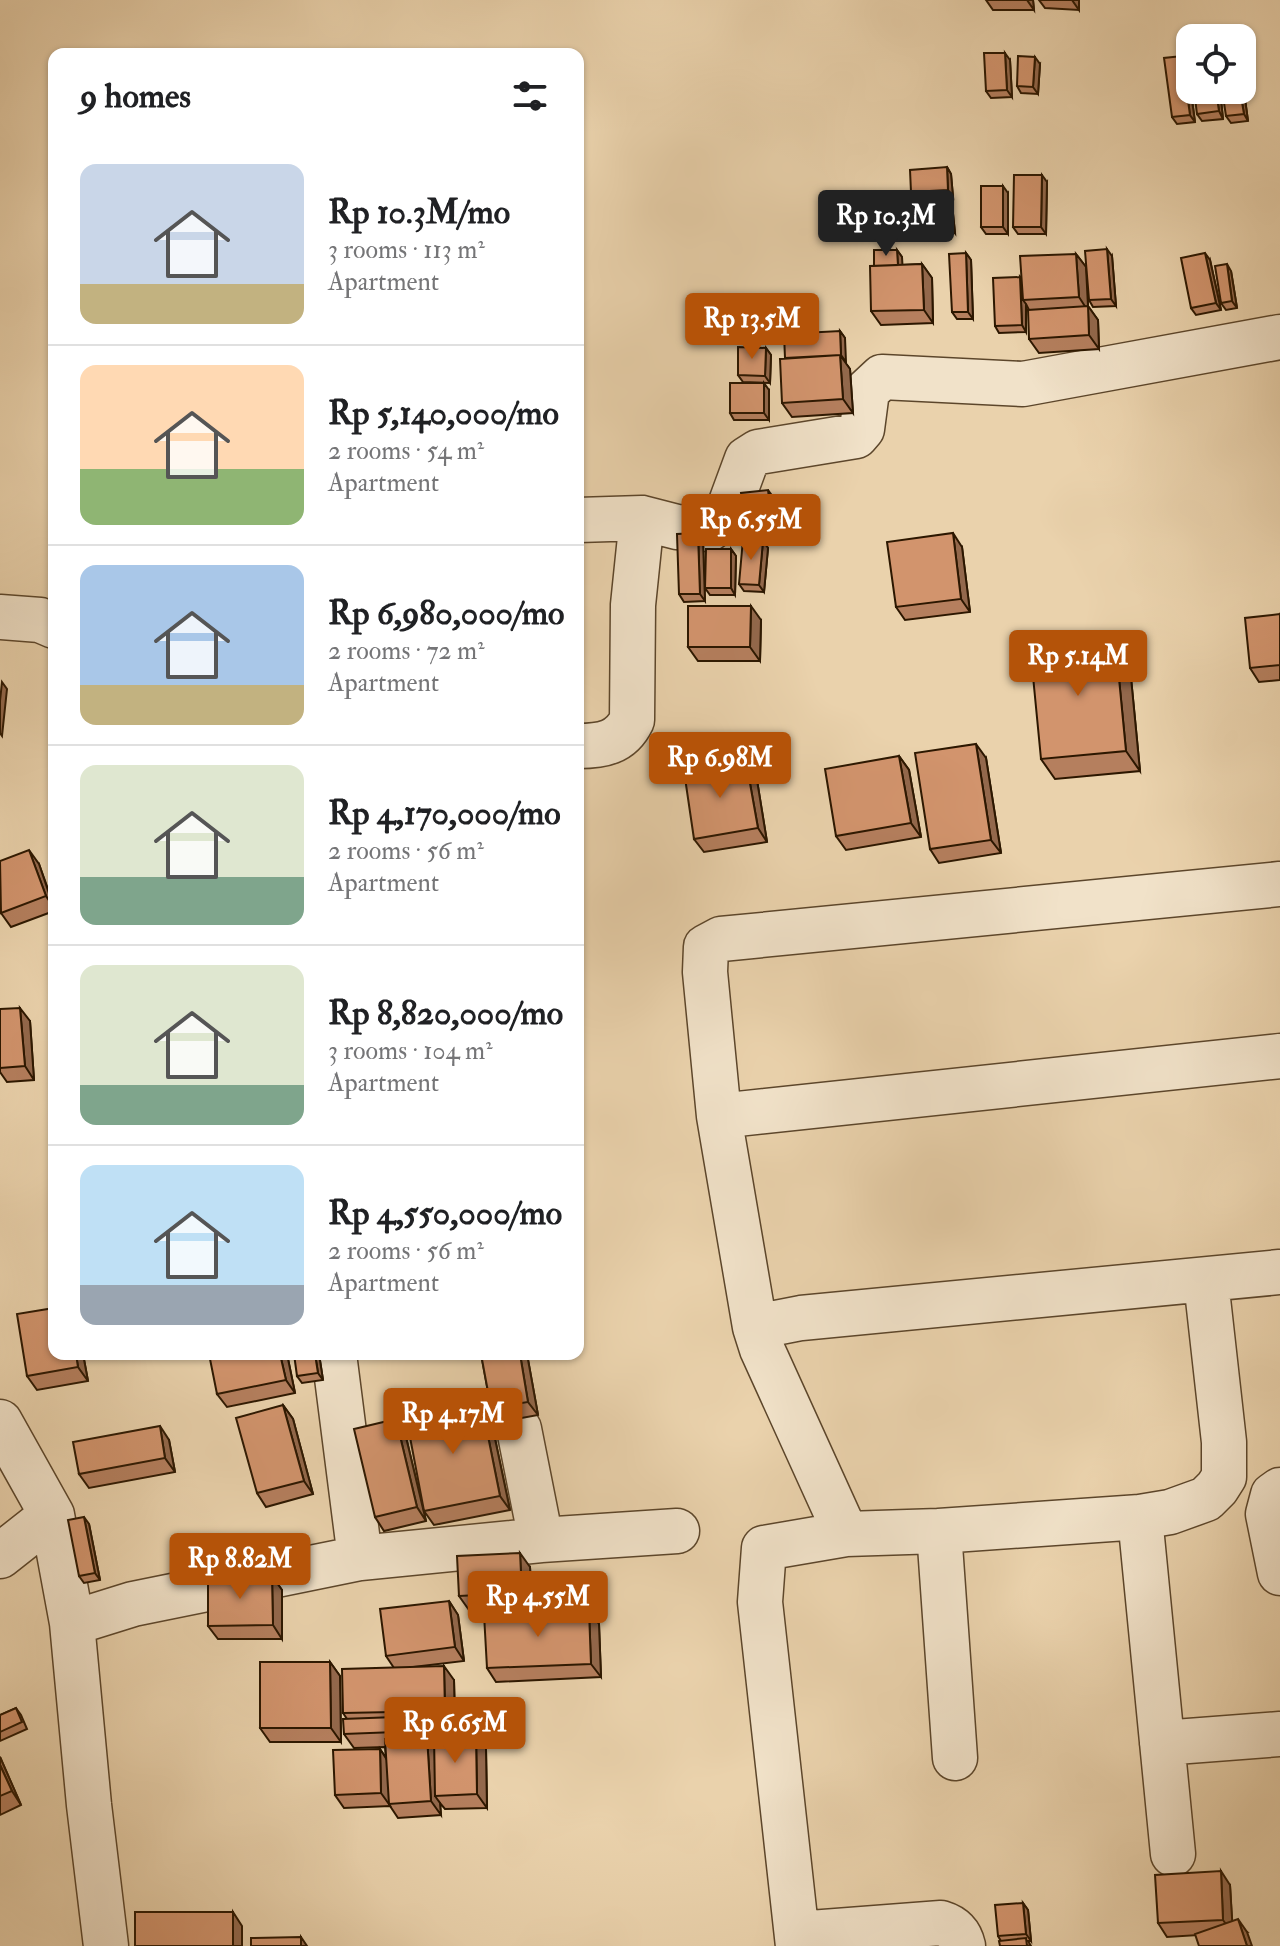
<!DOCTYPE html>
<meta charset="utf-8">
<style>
:root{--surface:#fff;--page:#f6f6f6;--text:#202124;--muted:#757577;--line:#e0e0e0;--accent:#b45309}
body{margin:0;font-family:"IM FELL Double Pica",serif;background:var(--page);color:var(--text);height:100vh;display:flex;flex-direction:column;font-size:30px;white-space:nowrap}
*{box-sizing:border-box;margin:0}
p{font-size:26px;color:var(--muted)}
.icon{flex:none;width:44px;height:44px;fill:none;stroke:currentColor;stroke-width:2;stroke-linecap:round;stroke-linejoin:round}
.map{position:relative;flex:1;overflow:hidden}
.details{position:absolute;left:48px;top:48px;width:536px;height:1312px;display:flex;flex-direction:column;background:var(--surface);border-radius:16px;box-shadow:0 2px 6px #0004}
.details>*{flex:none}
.buttons{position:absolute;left:1176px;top:24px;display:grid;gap:16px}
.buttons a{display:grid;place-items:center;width:80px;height:80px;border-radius:16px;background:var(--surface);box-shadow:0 2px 6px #0004;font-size:40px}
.price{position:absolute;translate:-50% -68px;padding:0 18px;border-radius:8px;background:var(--accent);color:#fff;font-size:26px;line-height:52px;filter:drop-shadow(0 2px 4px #0008)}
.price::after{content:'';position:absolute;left:50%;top:48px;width:24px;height:18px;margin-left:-12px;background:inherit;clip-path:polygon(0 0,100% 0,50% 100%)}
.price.current{background:#222;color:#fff}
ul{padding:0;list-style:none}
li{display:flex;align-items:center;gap:24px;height:200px;padding:0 32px}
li+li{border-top:2px solid var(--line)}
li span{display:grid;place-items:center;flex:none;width:224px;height:160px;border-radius:16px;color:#555}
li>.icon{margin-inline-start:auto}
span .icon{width:96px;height:96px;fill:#fffc;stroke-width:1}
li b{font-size:34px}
h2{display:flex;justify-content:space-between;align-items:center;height:96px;padding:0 32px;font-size:34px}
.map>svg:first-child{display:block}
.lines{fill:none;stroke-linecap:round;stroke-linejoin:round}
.minor-casing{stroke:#5c462b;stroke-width:47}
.minor{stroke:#f1e2c9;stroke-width:44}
.wall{fill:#b57f5e;stroke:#2c1700;stroke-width:2}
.shaded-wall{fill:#93684c;stroke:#2c1700;stroke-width:2}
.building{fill:#d2946d;stroke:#2c1700;stroke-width:2}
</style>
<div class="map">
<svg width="1280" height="1946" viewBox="0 0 1280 1946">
<rect width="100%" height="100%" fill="#ead2ac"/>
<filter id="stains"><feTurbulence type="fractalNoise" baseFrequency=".0025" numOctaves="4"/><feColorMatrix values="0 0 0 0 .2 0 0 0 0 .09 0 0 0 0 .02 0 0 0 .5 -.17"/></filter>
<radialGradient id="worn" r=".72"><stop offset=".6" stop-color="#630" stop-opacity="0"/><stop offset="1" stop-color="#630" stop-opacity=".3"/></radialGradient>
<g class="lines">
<defs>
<path id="minor" d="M578 520 642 518
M0 617 40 620 54 626
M578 746C602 746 621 743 632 720L633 605 642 518 677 527 709 529 726 516 747 459 758 452 856 436 862 429 867 391 882 377 1023 384 1280 337
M719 1116 1280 1056
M755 1327 719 1116 705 972 706 947 721 939 1280 884
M334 1354 360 1558
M0 1422 52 1515 72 1623 89 1805 106 1946
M519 1429 541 1540
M1280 1490 1273 1495 1268 1514 1280 1573
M1140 1517 1173 1854
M939 1531 955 1758
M846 1534 762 1349 755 1327 801 1318 1280 1272
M0 1556 52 1515
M72 1623 133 1604 360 1558 541 1540 677 1531
M1162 1743 1280 1734
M797 1934 941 1923C954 1927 960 1933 963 1946
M798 1946 760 1602 764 1548 846 1534 939 1531 1140 1517 1170 1512 1206 1499 1217 1488 1224 1477V1442L1206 1281"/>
</defs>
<use href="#minor" class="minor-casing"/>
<use href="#minor" class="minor"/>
</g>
<path class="wall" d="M986 0H1033L1034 10H993Z
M1039 0H1079V10L1045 8Z
M1010 60 1012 97 991 98 986 91Z
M1187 63 1195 122 1177 124 1172 117Z
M1040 64 1038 94 1021 93 1017 86Z
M1242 77 1248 121 1231 123 1226 116 1242 90Z
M1220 90 1223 119 1202 121 1197 114Z
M947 167 951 174 953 197H948L952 204 955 233 918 236 913 229 916 199 911 192Z
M1047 182 1046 234H1018L1013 227Z
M1008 193V234H986L981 227Z
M897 250 902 257V265L922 264 932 278 933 323 881 325 871 311 874 266Z
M966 253 971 260 973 319H957L952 312Z
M1076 254 1086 267 1088 306 1098 320 1099 349 1039 353 1029 339V310L1026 304V332L999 333 995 326 1020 277 1021 279Z
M1112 256 1116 306 1093 307 1089 300Z
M1210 260 1221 310 1196 315 1191 308Z
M1231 271 1237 308 1226 310 1221 303Z
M840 331 845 338V362L850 369 853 413 792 417 782 403 785 359Z
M766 348 771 355 770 383 743 382 738 375Z
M769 390V420H734L730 413Z
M773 497 777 527 751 530 746 523Z
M698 533 703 540 705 601 684 602 679 594Z
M763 541 768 548 764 592 744 591 739 584Z
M962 547 970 612 905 620 896 607Z
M731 549 736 556 735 595H710L705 588Z
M1280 614V680L1259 682 1250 668Z
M761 620 760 661H698L688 647Z
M1129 657 1140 771 1055 779 1041 759Z
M899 756 909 770 921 837 846 850 836 836Z
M986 758 1001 853 939 863 930 849Z
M756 774 767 842 704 852 694 839Z
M39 864 54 906V911L11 927 1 913Z
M0 1009 30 1021 34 1080 7 1082 0 1072Z
M54 1354H83L88 1381 37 1390 27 1376Z
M287 1354 295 1393 227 1407 217 1394Z
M319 1354 323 1380 302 1383 297 1376Z
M481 1354H527L538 1415 500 1422 491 1408Z
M283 1405 293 1419 313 1494 266 1507 257 1493Z
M490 1415 510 1510 434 1525 424 1511Z
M405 1433 426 1521 384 1531 375 1517Z
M169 1440 175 1472 89 1488 79 1474Z
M89 1524 100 1580 84 1583 79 1576Z
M530 1567 532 1607 469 1610 459 1596Z
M272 1576 282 1590V1639H218L208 1626Z
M449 1601 458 1615 464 1661 413 1667 454 1680 455 1725 457 1729 458 1735H476L486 1749 487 1808 445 1809 440 1803 441 1815 398 1818 390 1806 344 1808 335 1795 380 1749 386 1758 385 1747 354 1748 344 1734 347 1719 343 1713 394 1668 386 1656Z
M589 1611 599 1624 601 1677 496 1682 487 1668Z
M330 1662 340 1676 341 1742H270L260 1728Z
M16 1708 21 1715 27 1729 0 1741V1715Z
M0 1757 21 1805 0 1815Z
M1230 1885 1232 1921 1247 1932 1167 1937 1158 1923Z
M1023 1903 1028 1910 1031 1941H1028L1031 1946 1001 1941 998 1936Z"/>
<path class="shaded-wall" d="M1027 0H1033L1034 10Z
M1072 0H1079V10Z
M1005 53 1010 60 1012 97 1007 90Z
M1182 56 1187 63 1195 122 1190 115Z
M1035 57 1040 64 1038 94 1033 87Z
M1242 77 1248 121 1244 114 1240 90H1242Z
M1216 90H1220L1223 119 1219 111Z
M947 167 951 174 953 197 948 190Z
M1042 175 1047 182 1046 234 1041 227Z
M1003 186 1008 193V234L1003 227Z
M948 197 952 204 955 233 950 226Z
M1107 249 1112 256 1116 306 1111 299Z
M897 250 902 257 903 274 898 267Z
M966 253 971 260 973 319 968 312Z
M1205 253 1210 260 1221 310 1216 303Z
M1076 254 1086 267 1088 306 1098 320 1099 349 1089 335 1088 311 1079 297Z
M922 264 932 278 933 323 924 310Z
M1227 264 1231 271 1237 308 1232 301Z
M1020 277 1025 284 1023 300 1026 304V332L1022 325Z
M840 331 845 338 846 362 841 355Z
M766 348 771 355 770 383 765 376Z
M840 355 850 369 853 413 843 399Z
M764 383 769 390V420L764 413Z
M768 490 773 497 777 527 772 520Z
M698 533 703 540 705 601 700 594Z
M953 533 962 547 970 612 961 599Z
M763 541 768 548 764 592 759 585Z
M731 549 736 556 735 595 731 588Z
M751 606 761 620 760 661 750 647Z
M1115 637 1129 657 1140 771 1126 751Z
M2 682 7 689 2 736 0 733V701Z
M976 744 986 758 1001 853 991 840Z
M899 756 909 770 921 837 911 823Z
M746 761 756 774 767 842 758 828Z
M29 850 39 864 54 908 46 896Z
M20 1008 30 1021 34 1080 25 1066Z
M76 1354H83L88 1381 78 1367Z
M280 1354H287L295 1393 286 1380Z
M315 1354H319L323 1380 318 1373Z
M520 1354H527L538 1415 528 1402Z
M481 1401 490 1415 510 1510 500 1496Z
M283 1405 293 1419 313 1494 304 1481Z
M396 1419 405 1433 426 1521 417 1507Z
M160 1426 169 1440 175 1472 165 1458Z
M84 1517 89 1524 100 1580 95 1573Z
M520 1553 530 1567 532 1607 522 1593Z
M272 1576 282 1590V1639L273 1625Z
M449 1601 458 1615 464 1661 455 1647Z
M589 1611 599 1624 601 1677 591 1664Z
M330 1662 340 1676 341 1742 331 1728Z
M444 1666 454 1680 455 1725 457 1729 458 1744 448 1730V1715L445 1711Z
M476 1735 486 1749 487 1808 477 1794Z
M427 1736 437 1750 435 1796 440 1803 441 1815 431 1801Z
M380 1749 389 1763V1804L391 1807 381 1793Z
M0 1757 21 1805 12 1791 0 1765Z
M1221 1871 1230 1885 1233 1934 1223 1920Z
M1023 1903 1028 1910 1031 1941 1026 1934Z
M233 1912 242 1926V1946H233Z
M1238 1919 1247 1932 1252 1946H1247Z
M301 1937 307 1946H301Z"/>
<path class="building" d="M984 53H1005L1007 90 986 91Z
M1018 56 1035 57 1033 87 1017 86Z
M1182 56 1190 115 1172 117 1164 58Z
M1194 90H1216L1219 111 1197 114Z
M1222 90H1240L1244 114 1226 116Z
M947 167 948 190 911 192 910 170Z
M1014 175H1042L1041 227H1013Z
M981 186H1003V227H981Z
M948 197 950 226 913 229 911 200Z
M1107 249 1111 299 1089 300 1085 251Z
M874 250H897L898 265 874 266Z
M966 253 968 312H952L949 254Z
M1205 253 1216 303 1191 308 1181 258Z
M1076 254 1079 297 1023 300 1020 256Z
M922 264 924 310 871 311 870 266Z
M1227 264 1232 301 1221 303 1215 266Z
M1020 277 1022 325 995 326 993 278Z
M1088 306 1089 335 1029 339 1028 310Z
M840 331 841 355 785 358 784 334Z
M738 347 766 348 765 376 738 375Z
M840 355 843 399 782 403 780 359Z
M730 383H764V413H730Z
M768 490 772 520 746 523 741 493Z
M698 533 700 594H679L677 534Z
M953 533 961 599 896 607 887 542Z
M743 539 763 541 759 585 739 584Z
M706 549H731V588H705Z
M688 606H751L750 647H688Z
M1280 614V665L1250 668 1245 618Z
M1115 637 1126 751 1041 759 1030 645Z
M976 744 991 840 930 849 915 753Z
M899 756 911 823 836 836 825 769Z
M746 761 758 828 694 839 684 771Z
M29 850 46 896 1 913 0 861Z
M20 1008 25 1066 0 1068V1009Z
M54 1308V1354H76L78 1367 27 1376 17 1314Z
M209 1354H280L286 1380 217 1394Z
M294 1354H315L318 1373 297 1376Z
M481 1354H520L528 1402 491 1408Z
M481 1401 500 1496 424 1511 406 1416Z
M283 1405 304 1481 257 1493 236 1418Z
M396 1419 417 1507 375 1517 354 1429Z
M160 1426 165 1458 79 1474 73 1442Z
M84 1517 95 1573 79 1576 68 1520Z
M520 1553 522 1593 459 1596 457 1556Z
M272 1576 273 1625 208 1626V1577Z
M449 1601 455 1647 386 1656 380 1609Z
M589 1611 591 1664 487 1668 484 1614Z
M260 1662H330L331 1728H260Z
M444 1666 445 1711 343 1713 342 1669Z
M16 1708 22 1722 0 1732V1715Z
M448 1715V1730L344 1734 343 1719Z
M476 1735 477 1794 435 1796 434 1736Z
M427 1736 431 1801 389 1804 385 1739Z
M380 1749 381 1793 335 1795 333 1750Z
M0 1765 12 1791 0 1796Z
M1221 1871 1223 1920 1158 1923 1155 1875Z
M1023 1903 1026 1934 998 1936 995 1905Z
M135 1912H233V1946H135Z
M1238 1919 1247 1946H1199L1195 1934Z
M301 1937V1946H251V1938Z
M1026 1938 1027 1946H1000L999 1941Z"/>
<rect width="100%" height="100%" filter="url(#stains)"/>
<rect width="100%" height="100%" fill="url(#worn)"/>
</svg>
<div class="buttons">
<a><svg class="icon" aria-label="locate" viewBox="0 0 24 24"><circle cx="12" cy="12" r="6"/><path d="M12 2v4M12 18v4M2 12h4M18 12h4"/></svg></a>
</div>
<b class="price current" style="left:886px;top:258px">Rp 10.3M</b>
<b class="price" style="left:752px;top:361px">Rp 13.5M</b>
<b class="price" style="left:751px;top:562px">Rp 6.55M</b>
<b class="price" style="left:1078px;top:698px">Rp 5.14M</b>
<b class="price" style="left:720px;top:800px">Rp 6.98M</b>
<b class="price" style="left:453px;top:1456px">Rp 4.17M</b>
<b class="price" style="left:240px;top:1601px">Rp 8.82M</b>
<b class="price" style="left:538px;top:1639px">Rp 4.55M</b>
<b class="price" style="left:455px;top:1765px">Rp 6.65M</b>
<section class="details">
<h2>9 homes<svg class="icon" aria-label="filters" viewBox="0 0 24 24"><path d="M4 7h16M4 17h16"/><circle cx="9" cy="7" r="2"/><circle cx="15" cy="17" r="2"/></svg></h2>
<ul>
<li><span style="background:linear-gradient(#c9d6e8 75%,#c2b280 0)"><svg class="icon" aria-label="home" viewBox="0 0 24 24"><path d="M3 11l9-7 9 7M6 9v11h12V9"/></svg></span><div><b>Rp 10.3M/mo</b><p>3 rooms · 113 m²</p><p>Apartment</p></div></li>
<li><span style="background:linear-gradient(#ffd9b3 65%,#8fb573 0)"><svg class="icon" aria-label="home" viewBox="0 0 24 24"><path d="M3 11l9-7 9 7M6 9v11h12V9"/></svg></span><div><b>Rp 5,140,000/mo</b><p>2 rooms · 54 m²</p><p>Apartment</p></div></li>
<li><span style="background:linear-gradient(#a9c7e8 75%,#c2b280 0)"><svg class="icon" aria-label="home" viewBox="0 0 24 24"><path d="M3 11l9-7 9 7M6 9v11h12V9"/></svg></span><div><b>Rp 6,980,000/mo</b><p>2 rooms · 72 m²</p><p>Apartment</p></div></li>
<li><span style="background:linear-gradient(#dfe7d0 70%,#7fa58c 0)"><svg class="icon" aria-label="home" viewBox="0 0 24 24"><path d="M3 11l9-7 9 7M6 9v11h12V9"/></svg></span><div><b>Rp 4,170,000/mo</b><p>2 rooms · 56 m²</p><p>Apartment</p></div></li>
<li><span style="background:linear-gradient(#dfe7d0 75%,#7fa58c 0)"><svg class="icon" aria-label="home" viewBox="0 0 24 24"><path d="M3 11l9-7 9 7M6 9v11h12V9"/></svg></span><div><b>Rp 8,820,000/mo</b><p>3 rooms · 104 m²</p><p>Apartment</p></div></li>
<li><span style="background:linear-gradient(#bfe0f5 75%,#9aa5b1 0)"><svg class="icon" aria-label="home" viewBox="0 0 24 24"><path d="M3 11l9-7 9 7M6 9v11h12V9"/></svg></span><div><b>Rp 4,550,000/mo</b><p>2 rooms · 56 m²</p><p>Apartment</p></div></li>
</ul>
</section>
</div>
